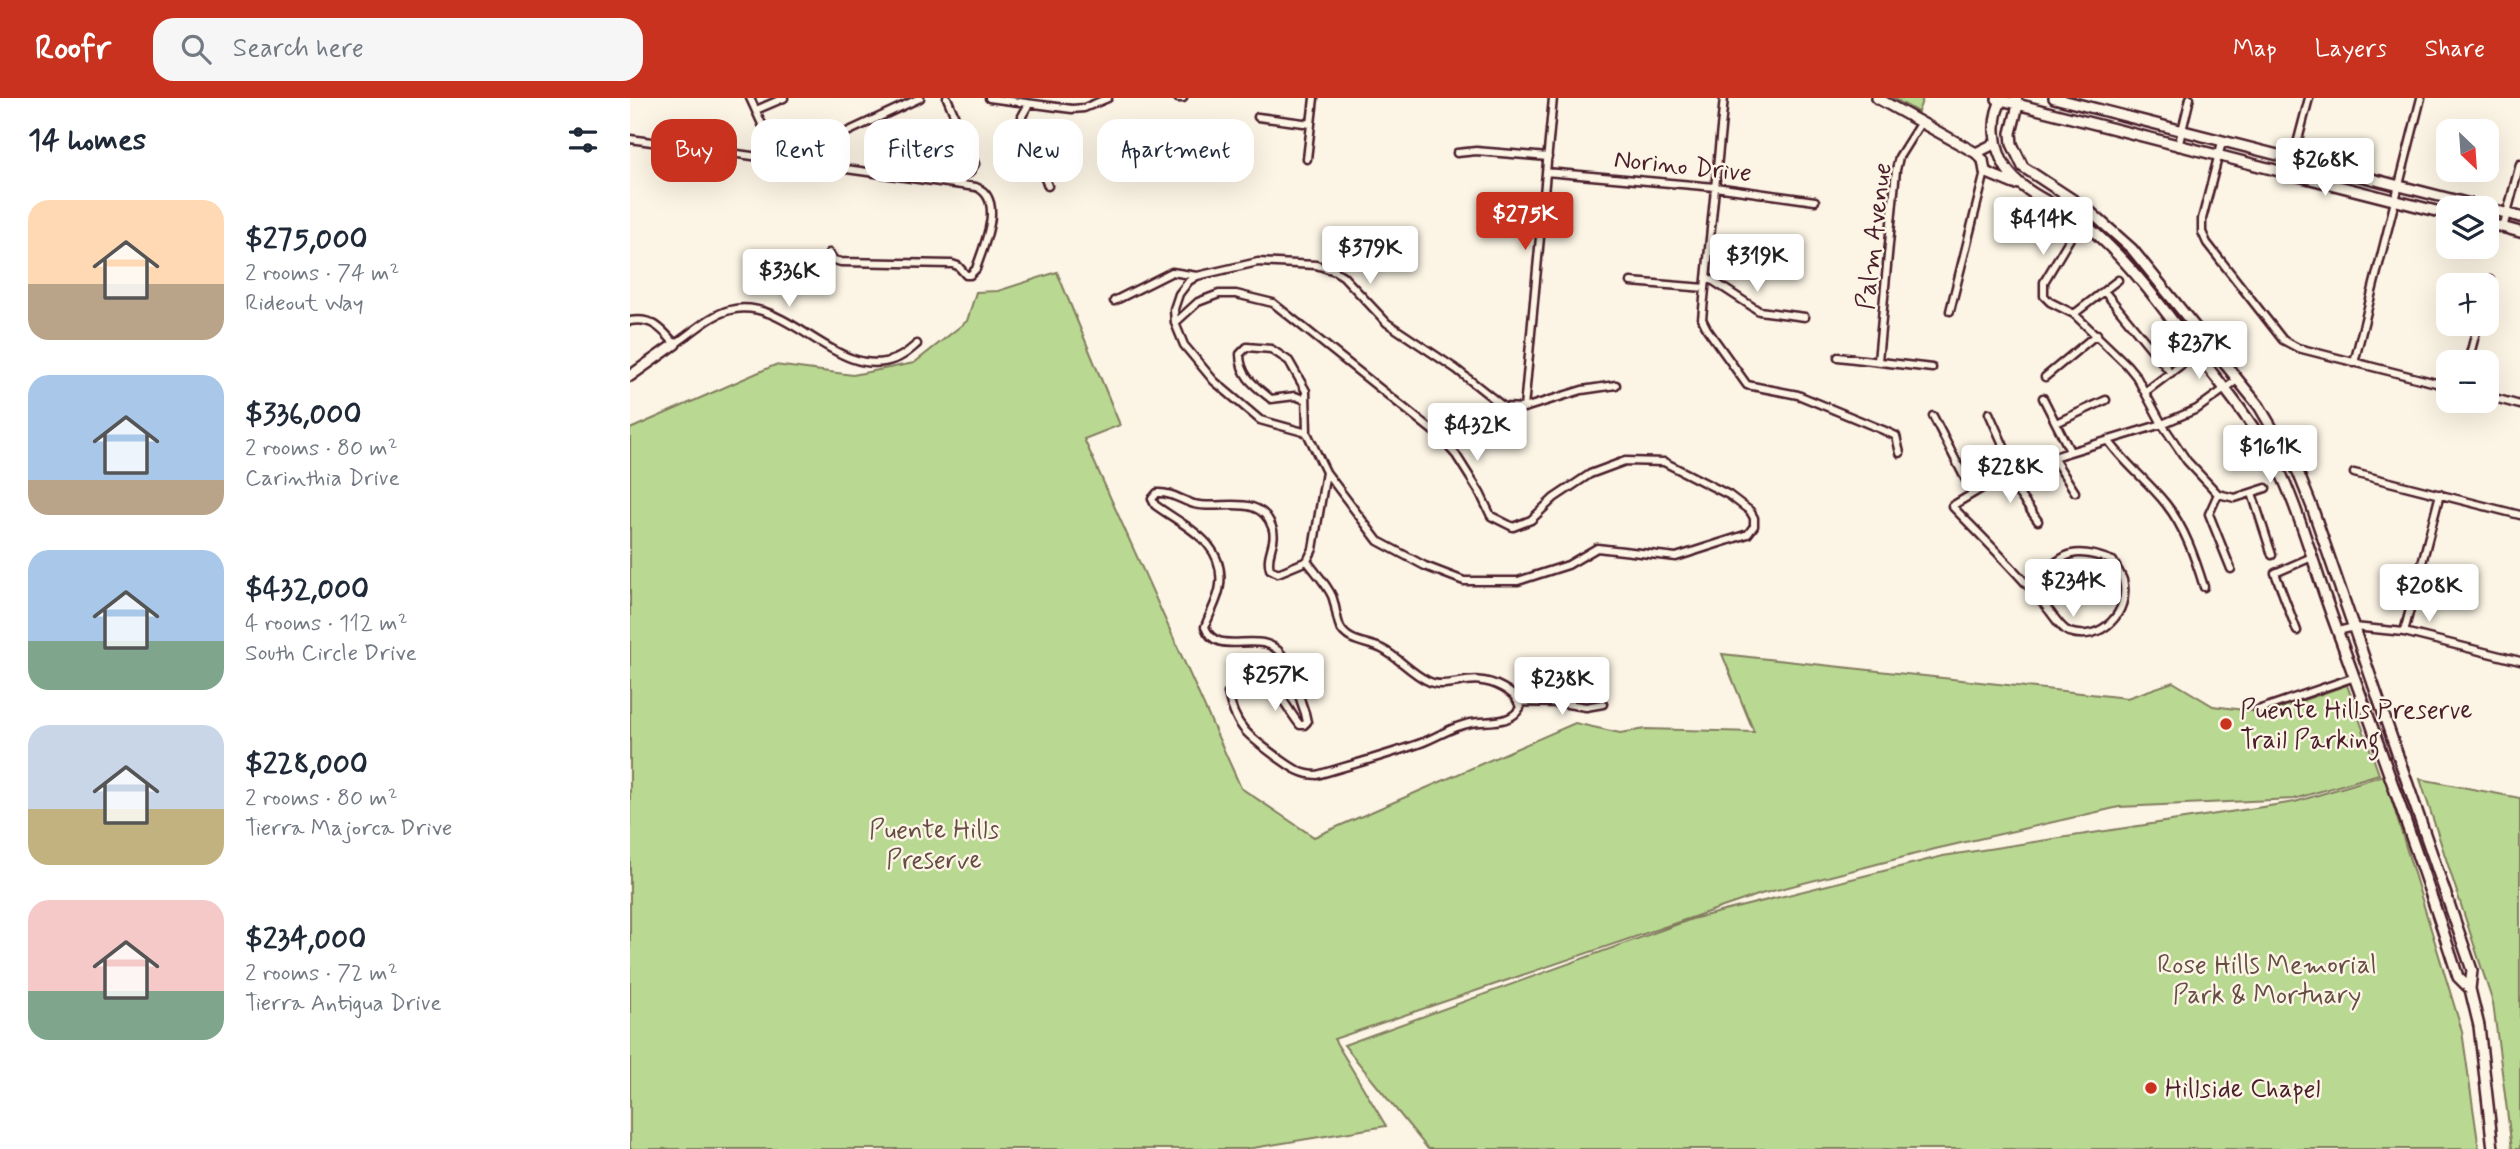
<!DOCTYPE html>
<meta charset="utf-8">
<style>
:root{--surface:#fff;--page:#f6f6f7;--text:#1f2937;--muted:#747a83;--accent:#c8321e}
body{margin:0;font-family:Mynerve,sans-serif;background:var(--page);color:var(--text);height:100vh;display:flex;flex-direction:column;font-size:26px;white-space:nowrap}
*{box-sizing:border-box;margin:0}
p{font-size:23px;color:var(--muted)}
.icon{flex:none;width:38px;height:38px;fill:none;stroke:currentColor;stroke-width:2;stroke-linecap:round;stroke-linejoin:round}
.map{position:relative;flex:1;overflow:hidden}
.side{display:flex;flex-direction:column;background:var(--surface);width:630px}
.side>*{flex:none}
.top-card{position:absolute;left:21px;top:21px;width:665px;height:63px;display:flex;gap:14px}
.needle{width:46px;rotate:155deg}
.tools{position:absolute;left:1806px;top:21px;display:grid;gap:14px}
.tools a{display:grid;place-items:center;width:63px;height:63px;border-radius:14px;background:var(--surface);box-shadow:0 7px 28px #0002;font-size:35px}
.price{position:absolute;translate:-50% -60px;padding:0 16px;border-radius:7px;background:#fff;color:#222;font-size:23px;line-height:46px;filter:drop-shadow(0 2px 4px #0008)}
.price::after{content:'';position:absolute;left:50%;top:42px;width:21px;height:16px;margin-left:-10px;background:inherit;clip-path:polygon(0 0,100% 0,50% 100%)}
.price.selected{background:var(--accent);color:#fff}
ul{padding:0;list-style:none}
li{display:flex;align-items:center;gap:21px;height:175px;padding:0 28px}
li span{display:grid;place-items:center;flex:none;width:196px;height:140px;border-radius:21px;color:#555}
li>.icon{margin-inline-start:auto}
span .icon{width:84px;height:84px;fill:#fffc;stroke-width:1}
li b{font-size:30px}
h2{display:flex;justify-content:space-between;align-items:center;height:84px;padding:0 28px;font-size:30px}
.chip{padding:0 24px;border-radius:21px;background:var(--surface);box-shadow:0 7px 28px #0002;font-size:24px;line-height:63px}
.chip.selected{background:var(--accent);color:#fff}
header{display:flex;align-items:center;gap:42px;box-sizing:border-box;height:98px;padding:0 35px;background:var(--accent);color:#fff}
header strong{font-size:33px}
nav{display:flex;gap:38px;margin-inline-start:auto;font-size:24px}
.search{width:490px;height:63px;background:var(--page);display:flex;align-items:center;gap:18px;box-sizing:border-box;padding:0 24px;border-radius:21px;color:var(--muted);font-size:26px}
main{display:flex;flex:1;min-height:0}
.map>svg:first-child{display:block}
.green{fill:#b9d992;stroke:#827c5e;stroke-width:2}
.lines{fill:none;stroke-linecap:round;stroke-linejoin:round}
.street-casing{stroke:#4a1f2b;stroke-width:11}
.secondary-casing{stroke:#4a1f2b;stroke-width:14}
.street{stroke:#fcf5e5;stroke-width:6}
.secondary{stroke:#fcf5e5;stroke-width:9}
.poi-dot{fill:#c8321e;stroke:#fcf5e5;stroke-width:2.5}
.labels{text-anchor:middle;stroke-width:5;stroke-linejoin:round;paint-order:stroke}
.street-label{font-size:26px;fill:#4a1f2b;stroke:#fcf5e5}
.poi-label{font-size:26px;fill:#4a1f2b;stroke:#fcf5e5;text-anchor:start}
.park-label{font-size:26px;fill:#664e45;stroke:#fcf5e5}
</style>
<header>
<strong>Roofr</strong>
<div class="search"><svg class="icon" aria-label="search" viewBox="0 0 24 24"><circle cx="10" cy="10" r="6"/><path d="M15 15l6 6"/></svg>Search here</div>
<nav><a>Map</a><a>Layers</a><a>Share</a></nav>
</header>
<main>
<section class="side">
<h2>14 homes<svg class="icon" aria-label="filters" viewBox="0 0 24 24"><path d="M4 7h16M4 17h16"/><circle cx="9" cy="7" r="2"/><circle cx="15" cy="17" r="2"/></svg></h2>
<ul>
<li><span style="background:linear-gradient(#ffd9b3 60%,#b9a48a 0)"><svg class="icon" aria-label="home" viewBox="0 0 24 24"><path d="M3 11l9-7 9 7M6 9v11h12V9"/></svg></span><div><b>$275,000</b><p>2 rooms · 74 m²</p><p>Rideout Way</p></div></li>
<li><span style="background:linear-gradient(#a9c7e8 75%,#b9a48a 0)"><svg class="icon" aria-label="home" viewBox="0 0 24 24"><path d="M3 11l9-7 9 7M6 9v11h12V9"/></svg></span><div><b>$336,000</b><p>2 rooms · 80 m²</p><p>Carinthia Drive</p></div></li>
<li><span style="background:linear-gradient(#a9c7e8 65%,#7fa58c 0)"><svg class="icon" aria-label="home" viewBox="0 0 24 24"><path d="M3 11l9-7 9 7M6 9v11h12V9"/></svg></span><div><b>$432,000</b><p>4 rooms · 112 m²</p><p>South Circle Drive</p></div></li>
<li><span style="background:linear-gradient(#c9d6e8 60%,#c2b280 0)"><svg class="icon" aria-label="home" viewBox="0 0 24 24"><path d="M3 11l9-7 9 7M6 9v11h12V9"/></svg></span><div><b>$228,000</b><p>2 rooms · 80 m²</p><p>Tierra Majorca Drive</p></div></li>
<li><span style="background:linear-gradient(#f6c9c9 65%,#7fa58c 0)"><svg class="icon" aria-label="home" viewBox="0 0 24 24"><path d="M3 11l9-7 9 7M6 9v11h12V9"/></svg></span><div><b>$234,000</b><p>2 rooms · 72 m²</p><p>Tierra Antigua Drive</p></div></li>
</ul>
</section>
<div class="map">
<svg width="1890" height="1051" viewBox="0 0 1890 1051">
<rect width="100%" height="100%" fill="#fcf5e5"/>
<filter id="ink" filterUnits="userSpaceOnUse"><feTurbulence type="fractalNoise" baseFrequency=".0143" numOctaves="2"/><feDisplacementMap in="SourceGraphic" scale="14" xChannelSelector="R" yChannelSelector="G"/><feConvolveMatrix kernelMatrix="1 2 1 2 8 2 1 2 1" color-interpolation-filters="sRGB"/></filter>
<g filter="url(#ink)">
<path class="green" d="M1263 0H1293L1288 14Z
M427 174 490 327 454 341 611 690 684 739 945 625 990 635 1016 631 1124 634 1092 556 1497 600 1543 584 1583 608 1637 615 1717 587 1749 676 1664 701 1489 709 1305 751 1131 796 704 941 756 1028 617 1051H0V331L145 267 223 277 284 265 337 223 346 194 368 193Z
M1754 677 1832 933 1849 1051H798L714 947 1062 821 1313 758 1665 704Z
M1790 681 1890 700V1051H1882L1863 905Z"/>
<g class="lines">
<defs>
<path id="street" d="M120 0 143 50 170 56 290 0
M317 0 345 66 339 75 319 84
M359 0 442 11 454 10 478 0
M548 0H553
M1094 0 1072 221 1077 231 1117 287 1168 297 1253 332 1266 338 1270 355
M399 6 392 18 393 29 418 88
M126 12 154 0
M628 19 681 26
M0 41 346 89C376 101 353 149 346 171L340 177H336L328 168 322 166 211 164 204 162 199 155
M1592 44 1572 121V134L1577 145 1653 242 1668 250 1818 288
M1548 49 1560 0
M827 55 846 53 918 59
M677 61 684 0
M916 74 1085 89 1185 103
M1659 76 1679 0
M1873 130 1890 66
M1442 137 1414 184V198L1420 204 1444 216 1497 267 1506 278 1532 326 1557 363 1588 396
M1077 179 1129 213 1175 219
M1001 184 1075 190
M1474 193 1541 275
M1857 194 1860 182
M484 203 542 174 567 178
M1320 213 1355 74
M1444 216 1488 182
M0 223C22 219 32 231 45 246 62 235 80 217 100 212 158 197 207 284 265 261 274 258 281 251 287 246
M545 225 568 204 589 196H606L643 205 808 337 826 357 850 395 861 418 883 429 901 422 924 400 960 376 995 363 1034 364 1099 397 1120 413 1124 420V428L1118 436 1046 459 967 450 938 467 888 483H834L795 468 748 443 696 374 677 335 630 322 584 283 554 247 545 225 544 211 549 196 559 183 567 178 628 164 686 167 705 173 713 178 757 225 826 271 874 309 894 310 952 292 986 287
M1208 259 1302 270
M1248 263 1266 72 1269 59 1291 24
M1838 264 1848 226
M1724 265 1791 0
M1415 279 1467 236
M1515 294 1556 263
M1857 298 1890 307
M1413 300 1440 353
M676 302 665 298 641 301C625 288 610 278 610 256L617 249 641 251 659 263 676 293 677 335
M894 310 923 0
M1359 315 1384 371
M1303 318 1342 394
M1426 325 1476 302
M1478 342C1495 366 1518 383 1536 406 1555 430 1565 460 1574 489
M1422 358 1445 394
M1374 375 1408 423
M1724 375 1890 417
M1622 395 1642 457
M1588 396 1579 416 1601 471
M1588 396 1605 400 1636 390
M677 463C685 474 696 485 702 498 706 508 706 520 710 529 718 545 738 544 752 551 768 559 780 574 796 582 819 595 840 571 873 590 883 596 887 599 890 610 880 627 858 622 841 625 822 628 808 639 791 645 757 657 721 667 687 677 670 677 660 668 647 659 620 639 605 630 598 595L605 584 617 578C646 579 654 608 670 627H674L677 624 675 615C669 599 662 571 652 557 631 528 587 562 575 529 579 516 589 501 590 487 595 444 555 429 525 407L522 401 527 395C541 394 551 402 564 406 590 413 630 394 642 429 648 444 635 456 640 471L648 475 677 463 683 451 696 374
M1399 488C1433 459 1437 445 1483 463 1486 469 1491 476 1493 482 1501 514 1471 545 1439 534 1431 531 1423 517 1417 510 1388 474 1354 441 1322 408L1384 371 1532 326 1567 311 1607 282
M1667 533 1645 475 1682 459
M1708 533 1724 529 1774 534 1890 563
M1774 534 1810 396
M888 604 931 605 956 609 973 606
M1628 612 1725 579"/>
<path id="secondary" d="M1247 0 1346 55 1353 62 1355 74 1384 86 1389 85
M1373 0C1360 20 1364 51 1376 70 1391 93 1418 103 1440 116 1454 124 1466 135 1477 146 1519 186 1551 237 1588 282 1612 312 1635 343 1652 378 1673 423 1685 472 1702 518 1746 638 1789 757 1828 879L1840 891
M1386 0 1388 7 1381 35 1382 46 1393 69 1457 111 1502 151 1629 308 1668 374 1682 409 1842 872 1840 891 1849 928 1863 1051
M1424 0 1856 110
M1367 1 1818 116
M1346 55 1366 45
M1857 110 1890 119
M1857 125 1890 134
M0 278 45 246"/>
</defs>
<use href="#street" class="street-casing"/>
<use href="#secondary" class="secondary-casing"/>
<use href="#street" class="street"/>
<use href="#secondary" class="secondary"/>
</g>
</g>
<g class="poi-dot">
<circle cx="1596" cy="626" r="7"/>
<circle cx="1521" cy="990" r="7"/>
</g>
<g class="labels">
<g class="street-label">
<text transform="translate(1053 67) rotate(6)" y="9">Norino Drive</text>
<text transform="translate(1243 138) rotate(-83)" y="9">Palm Avenue</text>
</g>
<g class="poi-label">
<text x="1610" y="620">Puente Hills Preserve<tspan x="1610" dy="30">Trail Parking</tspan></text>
<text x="1535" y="999">Hillside Chapel</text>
</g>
<g class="park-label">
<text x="304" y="740">Puente Hills<tspan x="304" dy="30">Preserve</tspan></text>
<text x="1637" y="875">Rose Hills Memorial<tspan x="1637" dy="30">Park &amp; Mortuary</tspan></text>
</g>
</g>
</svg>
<div class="tools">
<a><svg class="needle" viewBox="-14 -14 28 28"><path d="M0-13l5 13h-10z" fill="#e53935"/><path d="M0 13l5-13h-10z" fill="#747a83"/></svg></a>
<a><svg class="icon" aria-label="layers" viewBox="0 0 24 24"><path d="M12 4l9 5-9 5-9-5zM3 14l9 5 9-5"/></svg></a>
<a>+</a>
<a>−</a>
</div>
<b class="price" style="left:1695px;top:100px">$268K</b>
<b class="price selected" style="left:895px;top:154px">$275K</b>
<b class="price" style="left:1413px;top:159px">$414K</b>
<b class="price" style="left:740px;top:188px">$379K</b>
<b class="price" style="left:1127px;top:196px">$319K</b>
<b class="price" style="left:159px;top:211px">$336K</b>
<b class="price" style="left:1569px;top:283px">$237K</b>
<b class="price" style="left:847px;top:365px">$432K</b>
<b class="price" style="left:1640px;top:387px">$161K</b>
<b class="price" style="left:1380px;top:407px">$228K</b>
<b class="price" style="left:1443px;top:521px">$234K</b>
<b class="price" style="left:1799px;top:526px">$208K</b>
<b class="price" style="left:645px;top:615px">$257K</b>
<b class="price" style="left:932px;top:619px">$238K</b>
<div class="top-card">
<a class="chip selected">Buy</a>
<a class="chip">Rent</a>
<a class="chip">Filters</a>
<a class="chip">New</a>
<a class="chip">Apartment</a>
</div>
</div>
</main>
